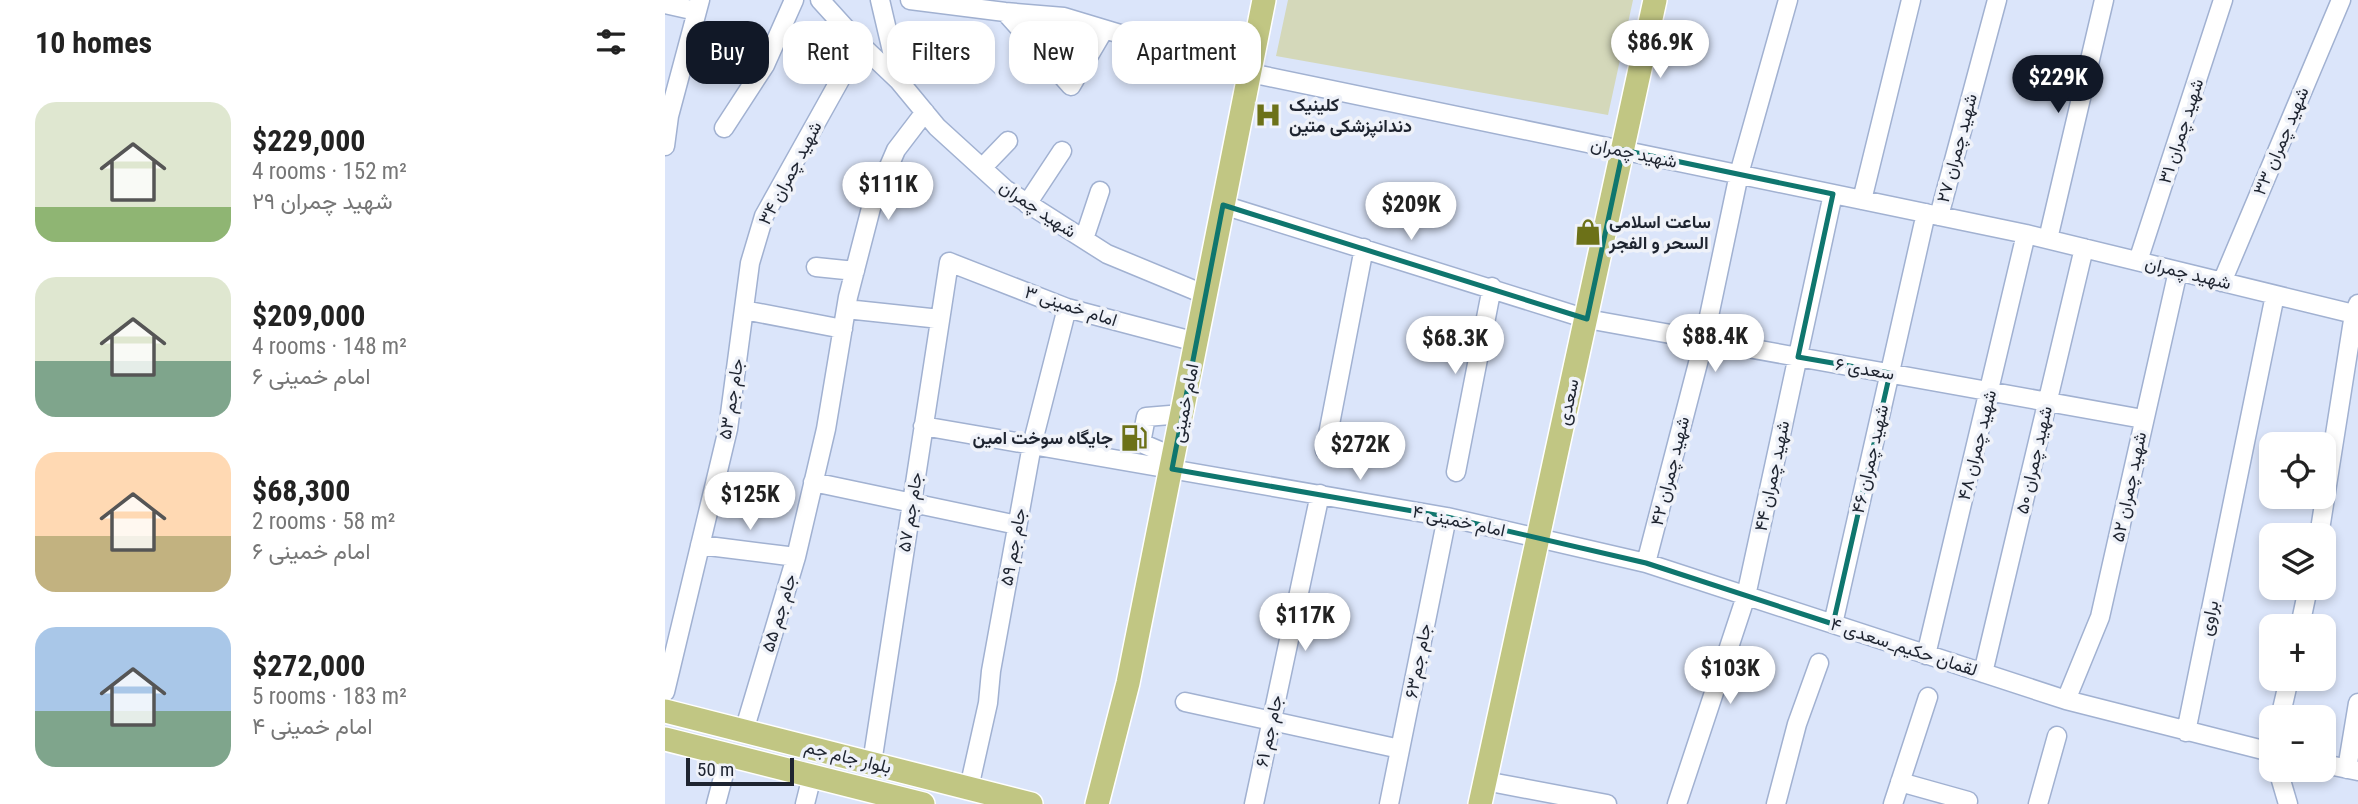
<!DOCTYPE html>
<meta charset="utf-8">
<style>
:root{--surface:#fff;--page:#f6f6f6;--text:#222;--muted:#767676;--accent:#111827}
body{margin:0;font-family:"Roboto Condensed",Vazirmatn,sans-serif;background:var(--page);color:var(--text);height:100vh;display:flex;flex-direction:column;font-size:26px;white-space:nowrap}
*{box-sizing:border-box;margin:0}
p{font-size:23px;color:var(--muted)}
.icon{flex:none;width:38px;height:38px;fill:none;stroke:currentColor;stroke-width:2;stroke-linecap:round;stroke-linejoin:round}
.map{position:relative;flex:1;overflow:hidden}
.drawer{display:flex;flex-direction:column;background:var(--surface);width:665px}
.drawer>*{flex:none}
.guide{position:absolute;left:21px;top:21px;width:665px;height:63px;display:flex;gap:14px}
.tools{position:absolute;left:1594px;top:432px;display:grid;gap:14px}
.tools a{display:grid;place-items:center;width:77px;height:77px;border-radius:14px;background:var(--surface);box-shadow:0 4px 10px #0003;font-size:35px}
.scale{position:absolute;left:21px;bottom:18px;width:108px;box-sizing:border-box;padding-left:7px;border:4px solid #1e2430;border-top:0;font-size:19px;line-height:24px;white-space:nowrap;color:#1e2430;-webkit-text-stroke:5px #eff2f9;paint-order:stroke}
.price{position:absolute;translate:-50% -60px;padding:0 16px;border-radius:24px;background:#fff;color:#222;font-size:23px;line-height:46px;filter:drop-shadow(0 2px 4px #0008)}
.price::after{content:'';position:absolute;left:50%;top:42px;width:21px;height:16px;margin-left:-10px;background:inherit;clip-path:polygon(0 0,100% 0,50% 100%)}
.price.selected{background:var(--accent);color:#fff}
ul{padding:0;list-style:none}
li{display:flex;align-items:center;gap:21px;height:175px;padding:0 35px}
li span{display:grid;place-items:center;flex:none;width:196px;height:140px;border-radius:21px;color:#555}
li>.icon{margin-inline-start:auto}
span .icon{width:84px;height:84px;fill:#fffc;stroke-width:1}
li b{font-size:30px}
h2{display:flex;justify-content:space-between;align-items:center;height:84px;padding:0 35px;font-size:30px}
.tag{padding:0 24px;border-radius:21px;background:var(--surface);box-shadow:0 4px 10px #0003;font-size:24px;line-height:63px}
.tag.selected{background:var(--accent);color:#fff}
main{display:flex;flex:1;min-height:0}
.map>svg:first-child{display:block}
.green{fill:#d4d8ba}
.lines{fill:none;stroke-linecap:round;stroke-linejoin:round}
.minor-casing{stroke:#a1b1d1;stroke-width:21}
.major-casing{stroke:#fff;stroke-width:26}
.minor{stroke:#fff;stroke-width:18}
.major{stroke:#c1c683;stroke-width:23}
.marked{fill:none;stroke:#0f766e;stroke-width:5;stroke-linejoin:round}
.labels{text-anchor:middle;stroke-width:7;stroke-linejoin:round;paint-order:stroke}
.poi-label{font-size:18px;font-weight:bold;fill:#1e2430;stroke:#eff2f9;text-anchor:start}
.street-label{font-size:18px;fill:#1e2430;stroke:#eff2f9}
</style>
<main>
<section class="drawer">
<h2>10 homes<svg class="icon" aria-label="filters" viewBox="0 0 24 24"><path d="M4 7h16M4 17h16"/><circle cx="9" cy="7" r="2"/><circle cx="15" cy="17" r="2"/></svg></h2>
<ul>
<li><span style="background:linear-gradient(#dfe7d0 75%,#8fb573 0)"><svg class="icon" aria-label="home" viewBox="0 0 24 24"><path d="M3 11l9-7 9 7M6 9v11h12V9"/></svg></span><div><b>$229,000</b><p>4 rooms · 152 m²</p><p>شهید چمران ۲۹</p></div></li>
<li><span style="background:linear-gradient(#dfe7d0 60%,#7fa58c 0)"><svg class="icon" aria-label="home" viewBox="0 0 24 24"><path d="M3 11l9-7 9 7M6 9v11h12V9"/></svg></span><div><b>$209,000</b><p>4 rooms · 148 m²</p><p>امام خمینی ۶</p></div></li>
<li><span style="background:linear-gradient(#ffd9b3 60%,#c2b280 0)"><svg class="icon" aria-label="home" viewBox="0 0 24 24"><path d="M3 11l9-7 9 7M6 9v11h12V9"/></svg></span><div><b>$68,300</b><p>2 rooms · 58 m²</p><p>امام خمینی ۶</p></div></li>
<li><span style="background:linear-gradient(#a9c7e8 60%,#7fa58c 0)"><svg class="icon" aria-label="home" viewBox="0 0 24 24"><path d="M3 11l9-7 9 7M6 9v11h12V9"/></svg></span><div><b>$272,000</b><p>5 rooms · 183 m²</p><p>امام خمینی ۴</p></div></li>
</ul>
</section>
<div class="map">
<svg width="1693" height="804" viewBox="0 0 1693 804">
<rect width="100%" height="100%" fill="#dbe5fa"/>
<path class="green" d="M623 0H968L943 115 611 56Z"/>
<g class="lines">
<defs>
<path id="minor" d="M155 0 195 44 234 81 272 127 340 189 442 254 541 295
M215 0 234 81
M245 0 340 12 399 17 585 73 1361 234 1693 315
M0 4 31 11
M340 12 406 86 439 30
M59 128 100 65 129 0
M0 146 4 116 35 0
M317 168 343 141
M1197 200 1246 0
M362 204 397 151
M558 205 922 319 1478 419
M1274 216 1332 0
M419 239 435 191
M1383 239 1439 0
M1473 261 1558 0
M151 267 190 271
M1557 282 1676 0
M181 309 275 319
M79 310 178 329
M258 426 782 517 981 563 1401 700 1606 752
M660 450 699 248
M509 457 476 443 481 417 517 414
M791 472 827 287
M148 482 352 525
M1654 536 1689 314 1693 304
M35 545 131 557
M981 563 1039 340 1074 174 1123 0
M1168 624 1261 213
M1635 626 1643 588
M1261 655 1361 234
M1318 673 1419 248
M0 692 63 429 85 263 99 216 195 44
M1401 700 1435 617 1513 271
M520 702 735 749
M1615 718 1624 679
M79 731 131 557 161 429 183 297 206 208 231 150 260 112
M1521 732 1610 295
M207 763 284 262 402 308 531 342
M1659 764 1693 771
M1682 769 1693 703
M1613 770 1623 804
M820 781 942 804
M1235 782 1303 801
M304 788 323 703 326 671 367 445 402 308
M51 804 64 755
M140 804 147 776
M589 804 655 494
M724 804 782 517
M1012 804 1081 596 1168 194
M1111 804 1132 724 1154 663
M1228 804 1263 697
M1373 804 1392 736"/>
<path id="major" d="M0 711 366 804
M0 739 258 804
M432 804 463 683 599 0
M815 804 990 0"/>
</defs>
<use href="#minor" class="minor-casing"/>
<use href="#major" class="major-casing"/>
<use href="#minor" class="minor"/>
<use href="#major" class="major"/>
</g>
<path class="marked" d="M958 150 1168 194 1133 357 1225 373 1168 624 981 563 782 517 507 469 558 205 922 319Z"/>
<defs>
<symbol id="hospital-bare" viewBox="-9 -9 18 18"><path d="M-5-5h3v3.5h4V-5h3V5h-3V1.5h-4V5h-3Z" fill="#6c7118" stroke="#eff2f9" stroke-width="2.5" paint-order="stroke"/></symbol>
<symbol id="shop-bare" viewBox="-9 -9 18 18"><path d="M-5-2.5h2.3a2.7 3.5 0 0 1 5.4 0H5L5.5 6h-11ZM-1.5-2.5h3a1.5 2.3 0 0 0-3 0Z" fill="#6c7118" stroke="#eff2f9" stroke-width="2.5" paint-order="stroke"/></symbol>
<symbol id="fuel-bare" viewBox="-9 -9 18 18"><path d="M-5.5-6h7V0h2V4h1.3V-2.5L3-4.5l.8-.8L6-3V5H2.5V1h-1V6h-7ZM-4.2-4.7v3.2H.2V-4.7Z" fill="#6c7118" stroke="#eff2f9" stroke-width="2.5" paint-order="stroke"/></symbol>
</defs>
<g fill-rule="evenodd">
<use href="#hospital-bare" x="584" y="96" width="38" height="38"/>
<use href="#shop-bare" x="904" y="213" width="38" height="38"/>
<use href="#fuel-bare" x="450" y="419" width="38" height="38"/>
</g>
<g class="labels">
<g class="poi-label">
<text x="624" y="111">کلینیک<tspan x="624" dy="21">دندانپزشکی متین</tspan></text>
<text x="944" y="228">ساعت اسلامی<tspan x="944" dy="21">السحر و الفجر</tspan></text>
<text x="448" y="444" text-anchor="end">جایگاه سوخت امین</text>
</g>
<g class="street-label">
<text transform="translate(1516 131) rotate(-72)" y="6">شهید چمران ۳۱</text>
<text transform="translate(1616 141) rotate(-67)" y="6">شهید چمران ۳۳</text>
<text transform="translate(1292 148) rotate(-75)" y="6">شهید چمران ۲۷</text>
<text transform="translate(969 153) rotate(12)" y="6">شهید چمران</text>
<text transform="translate(125 173) rotate(-62)" y="6">شهید چمران ۳۴</text>
<text transform="translate(373 209) rotate(34)" y="6">شهید چمران</text>
<text transform="translate(1523 273) rotate(14)" y="6">شهید چمران</text>
<text transform="translate(406 306) rotate(18)" y="6">امام خمینی ۳</text>
<text transform="translate(1200 369) rotate(10)" y="6">سعدی ۶</text>
<text transform="translate(66 399) rotate(-81)" y="6">جام جم ۵۳</text>
<text transform="translate(903 402) rotate(-78)" y="6">سعدی</text>
<text transform="translate(520 403) rotate(-79)" y="6">امام خمینی</text>
<text transform="translate(1312 445) rotate(-76)" y="6">شهید چمران ۴۸</text>
<text transform="translate(1205 459) rotate(-77)" y="6">شهید چمران ۴۶</text>
<text transform="translate(1369 460) rotate(-77)" y="6">شهید چمران ۵۰</text>
<text transform="translate(1005 471) rotate(-76)" y="6">شهید چمران ۴۲</text>
<text transform="translate(1107 476) rotate(-78)" y="6">شهید چمران ۴۴</text>
<text transform="translate(1464 487) rotate(-78)" y="6">شهید چمران ۵۲</text>
<text transform="translate(245 512) rotate(-81)" y="6">جام جم ۵۷</text>
<text transform="translate(794 521) rotate(12)" y="6">امام خمینی ۴</text>
<text transform="translate(348 547) rotate(-80)" y="6">جام جم ۵۹</text>
<text transform="translate(114 613) rotate(-73)" y="6">جام جم ۵۵</text>
<text transform="translate(1544 618) rotate(-78)" y="6">براوی</text>
<text transform="translate(1239 647) rotate(18)" y="6">لقمان حکیم_سعدی ۴</text>
<text transform="translate(753 661) rotate(-79)" y="6">جام جم۶۳</text>
<text transform="translate(604 731) rotate(-78)" y="6">جام جم ۶۱</text>
<text transform="translate(183 757) rotate(14)" y="6">بلوار جام جم</text>
</g>
</g>
</svg>
<div class="tools">
<a><svg class="icon" aria-label="locate" viewBox="0 0 24 24"><circle cx="12" cy="12" r="6"/><path d="M12 2v4M12 18v4M2 12h4M18 12h4"/></svg></a>
<a><svg class="icon" aria-label="layers" viewBox="0 0 24 24"><path d="M12 4l9 5-9 5-9-5zM3 14l9 5 9-5"/></svg></a>
<a>+</a>
<a>−</a>
</div>
<div class="scale">50 m</div>
<b class="price" style="left:995px;top:80px">$86.9K</b>
<b class="price selected" style="left:1393px;top:115px">$229K</b>
<b class="price" style="left:223px;top:222px">$111K</b>
<b class="price" style="left:746px;top:242px">$209K</b>
<b class="price" style="left:1050px;top:374px">$88.4K</b>
<b class="price" style="left:790px;top:376px">$68.3K</b>
<b class="price" style="left:695px;top:482px">$272K</b>
<b class="price" style="left:85px;top:532px">$125K</b>
<b class="price" style="left:640px;top:653px">$117K</b>
<b class="price" style="left:1065px;top:706px">$103K</b>
<div class="guide">
<a class="tag selected">Buy</a>
<a class="tag">Rent</a>
<a class="tag">Filters</a>
<a class="tag">New</a>
<a class="tag">Apartment</a>
</div>
</div>
</main>
